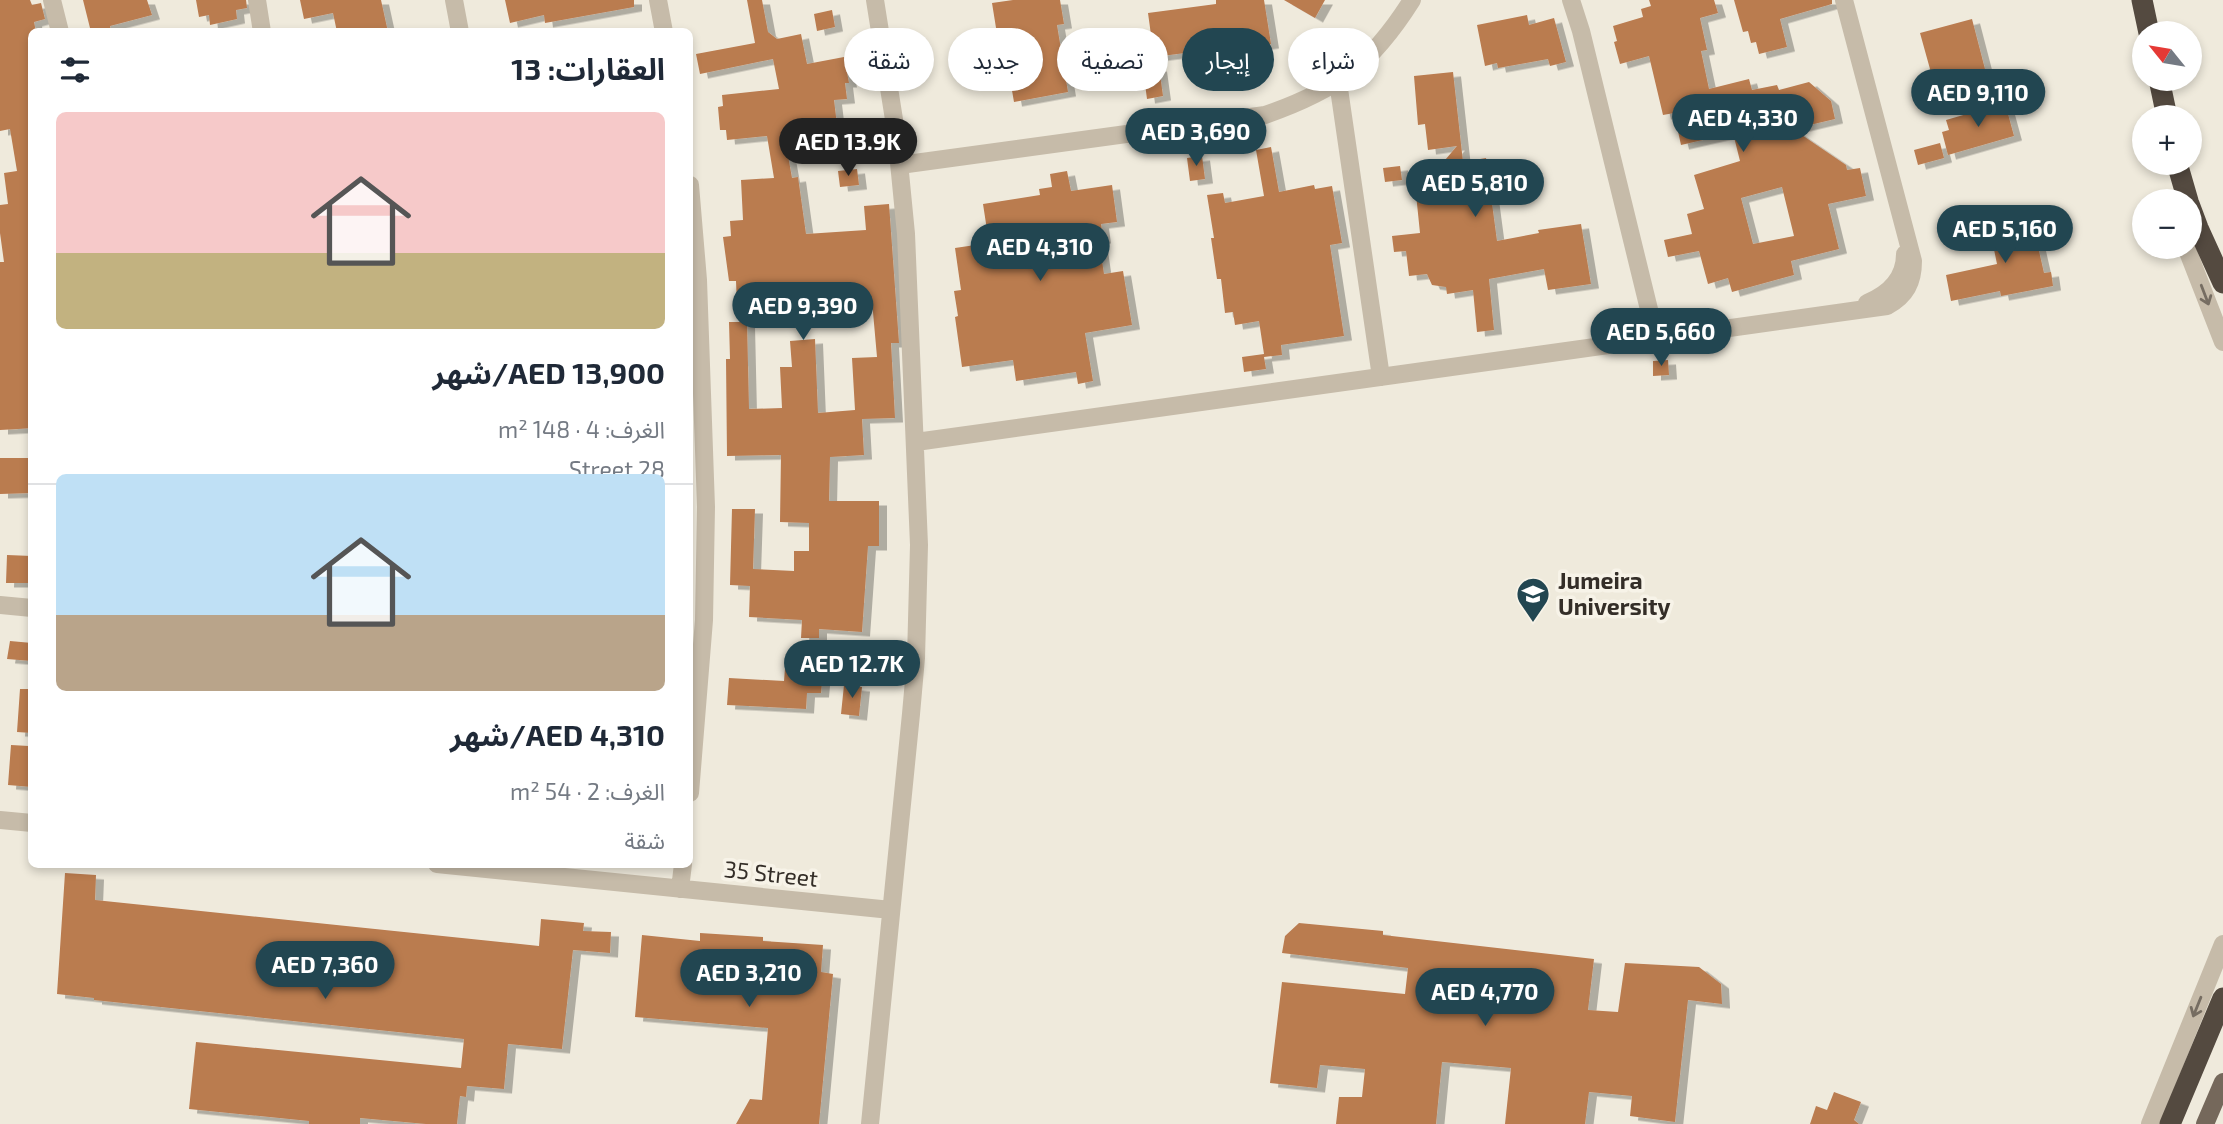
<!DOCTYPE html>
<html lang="ar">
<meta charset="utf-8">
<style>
:root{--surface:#fff;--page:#f2f2f3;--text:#1f2937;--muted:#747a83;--line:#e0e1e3;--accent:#224651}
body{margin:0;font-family:"Exo 2","Noto Sans Arabic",sans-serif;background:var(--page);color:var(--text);direction:rtl;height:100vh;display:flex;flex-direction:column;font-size:26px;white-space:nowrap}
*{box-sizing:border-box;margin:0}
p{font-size:23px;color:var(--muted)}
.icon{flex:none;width:38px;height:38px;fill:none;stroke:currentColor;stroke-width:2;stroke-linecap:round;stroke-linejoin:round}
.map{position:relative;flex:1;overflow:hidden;direction:ltr}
.drawer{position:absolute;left:28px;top:28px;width:665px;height:840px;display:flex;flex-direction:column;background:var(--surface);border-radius:10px;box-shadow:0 4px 10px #0003;direction:rtl}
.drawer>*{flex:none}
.hud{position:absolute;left:714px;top:28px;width:665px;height:63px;direction:rtl;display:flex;gap:14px}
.needle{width:46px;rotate:300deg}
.buttons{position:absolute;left:2132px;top:21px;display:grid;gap:14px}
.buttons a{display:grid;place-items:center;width:70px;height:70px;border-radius:50%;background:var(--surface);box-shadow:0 4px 10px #0003;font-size:35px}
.price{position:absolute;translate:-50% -60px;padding:0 16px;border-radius:24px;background:var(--accent);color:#fff;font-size:23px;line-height:46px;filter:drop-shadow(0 2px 4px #0008)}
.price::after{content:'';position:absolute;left:50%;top:42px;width:21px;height:16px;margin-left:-10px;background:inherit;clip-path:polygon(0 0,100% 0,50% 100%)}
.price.on{background:#222;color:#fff}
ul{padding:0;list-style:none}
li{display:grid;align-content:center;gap:14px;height:371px;padding:0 28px}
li+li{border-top:2px solid var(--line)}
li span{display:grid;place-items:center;height:217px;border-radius:10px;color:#555}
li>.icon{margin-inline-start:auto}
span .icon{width:126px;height:126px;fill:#fffc;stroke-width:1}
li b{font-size:30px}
h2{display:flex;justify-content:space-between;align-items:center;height:84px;padding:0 28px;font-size:30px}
.pill{padding:0 24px;border-radius:32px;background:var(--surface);box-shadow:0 4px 10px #0003;font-size:24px;line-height:63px}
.pill.on{background:var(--accent);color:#fff}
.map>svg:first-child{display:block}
.building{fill:#ba7b50;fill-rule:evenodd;filter:url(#shadow)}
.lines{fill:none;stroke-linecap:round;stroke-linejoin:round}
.minor{stroke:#c6bba9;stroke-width:18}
.major{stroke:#75685b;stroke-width:18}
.highway{stroke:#544a40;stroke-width:21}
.oneway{stroke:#766d62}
.labels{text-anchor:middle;stroke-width:7;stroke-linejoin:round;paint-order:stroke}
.poi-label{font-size:23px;font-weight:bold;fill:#342e28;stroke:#f7f3e8;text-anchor:start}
.street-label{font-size:23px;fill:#342e28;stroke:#f7f3e8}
</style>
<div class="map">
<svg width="2223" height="1124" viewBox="0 0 2223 1124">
<defs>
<filter id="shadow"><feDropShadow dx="8" dy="4.5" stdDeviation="0" flood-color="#0004"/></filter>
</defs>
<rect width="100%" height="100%" fill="#efeadc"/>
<path class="building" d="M0 0H30L32 5 41 3 45 19 34 22 36 32H32V428L18 429 0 430V262H4L0 233V205L8 204 4 173 17 171 10 129 0 131Z
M83 0H147L152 15 110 26 111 32H91Z
M196 0H246L247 8 236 10 237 19 210 25 209 15 199 17Z
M300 0H381L388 32H337L333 13 304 19Z
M505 0H634V7L545 23 544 15 510 23Z
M747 0H762L768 32 777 39 801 34 807 64 844 57 849 83H845L847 99 834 100 837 125 797 130V137L785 139 792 178 798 177 806 234 866 230 864 206 889 204 899 343H891L895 418 862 419 864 455 830 457 829 501H879V546H868L862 632 819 629V638H801L802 620 749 617 750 586 730 585 732 509H755L753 569 794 571V551H809V523L780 522 781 455 727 456 726 359H730L729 322H747L749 409 782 408 780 367H792L790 341 815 339 818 413 855 410 852 358 877 357 872 301 816 306V309L784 312 783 303 737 305 736 281H729L723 237 731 236 730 221 743 220 741 180 774 178 767 136 727 140 726 130H720L718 107 723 106 722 95 779 89 773 59 700 74 696 54 755 43Z
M1013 0H1060L1064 24 1057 25 1068 92 1014 102 1002 33 997 34 992 3Z
M1216 0H1264L1271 44 1239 49 1241 56 1224 58 1222 42 1184 47 1185 53 1154 57 1148 13 1216 4Z
M1284 0H1325L1315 18Z
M1649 0H1714L1718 13 1700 18 1707 50 1701 51 1709 89 1749 79 1752 90 1777 85 1779 90 1809 82 1831 101 1835 119 1793 129 1846 165 1847 170 1860 168 1866 196 1828 204 1839 249 1791 261 1794 275 1732 292 1728 278 1708 284 1699 251 1668 257 1664 240 1692 234 1687 214 1704 209 1694 175 1740 161 1733 133 1681 145 1674 113 1663 115 1649 56 1620 64 1614 42 1617 41 1613 26 1643 17 1641 9 1651 6ZM1782 187 1794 236 1753 244 1741 198Z
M1734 0H1832V4L1780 19 1787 47 1759 54 1756 42 1751 43 1748 31 1743 32Z
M832 10 835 27 817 31 814 14Z
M1527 15 1529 25 1554 18 1566 62 1550 66 1548 59 1498 68 1497 63 1485 66 1477 25Z
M1972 19 1986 73 1935 87 1920 33Z
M1159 67 1163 96 1147 99 1143 69Z
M1453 72 1463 162 1486 158 1497 241 1539 233 1538 230 1581 224 1591 284 1548 290 1544 269 1489 279 1494 330 1477 332 1473 290 1447 294 1446 287 1432 285 1427 274 1409 276 1406 251 1394 252 1392 236 1420 233 1416 194 1457 146 1428 150 1425 124 1418 125 1414 76Z
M2005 103 2014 136 1948 155 1942 132 1949 130 1946 120Z
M1940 143 1944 158 1918 165 1914 150Z
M1271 147 1279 192 1314 185 1315 189 1332 186 1342 243 1330 245 1344 336 1281 345 1282 355 1264 357 1266 369 1244 372 1242 357 1264 354 1259 321 1235 325 1233 312 1225 313 1221 279H1217L1211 238H1214L1207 195 1223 193 1225 203 1264 196 1256 150Z
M1202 156 1205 179 1190 181 1187 158Z
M1400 166 1402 180 1385 182 1383 168Z
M857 169 859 185 840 187 838 171Z
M1067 171 1071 191 1112 185 1117 222 1101 224 1103 239 1099 240 1104 274 1123 271 1132 325 1085 333 1093 381 1078 384 1076 372 1016 381 1013 360 962 367 955 317 958 316 954 291 961 290 955 248 989 243 983 204 1040 195 1039 189 1052 187 1050 174Z
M2004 214 2007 226 2032 220 2044 273 2051 272 2053 286 2001 296 2000 291 1951 301 1946 275 1997 264 1990 230 1992 229 1990 218Z
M1668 360 1669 375 1653 376V361Z
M0 458H32V493L0 494Z
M7 555 32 556V583H6Z
M10 641 32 643V661L7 659Z
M785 668 823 670 821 693H807L806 709 727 705 729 678 784 681Z
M844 685 862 687 859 716 841 714Z
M20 689H32V733L17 732Z
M11 745 29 746 28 768 32 769V787L8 785Z
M65 873 96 875 95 900 539 946 541 919 584 923 583 931 611 932 610 953 573 950 562 1049 508 1044 504 1089 467 1086 466 1097 460 1096 457 1124H426L360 1118V1124H309V1121L189 1109 196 1042 461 1068 464 1039 94 1000V998L57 994Z
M1299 923 1383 931V935L1594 959 1588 1010 1618 1012 1625 963 1699 967 1721 984 1722 1004 1688 1000 1675 1122 1630 1116 1632 1096 1589 1092 1585 1124H1505L1511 1068 1442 1062 1436 1124H1336L1339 1097H1362L1365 1069 1320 1065 1317 1088 1270 1083 1282 982 1405 994 1408 968 1282 953 1285 936Z
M700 933 763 937V941L823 945 821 972 833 974 819 1124H736L750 1099 762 1100 768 1028 635 1017 642 935 700 941Z
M1834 1092 1861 1102 1854 1120 1859 1124H1810L1816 1106 1827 1110Z"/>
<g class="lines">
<path class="minor" d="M52 0 60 32
M257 0 262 32
M454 0 460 32
M658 0 664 32
M1571 0 1581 31 1656 338
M1338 82 1381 377
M900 165 1265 115C1337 90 1371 65 1412 0
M690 185 698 280 706 507 704 620 690 793
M2186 247 2223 342
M1867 303C1889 294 1905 278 1905 254
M916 442 1887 306C1906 296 1913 282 1913 261L1844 0
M0 605 32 608
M0 820 32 823
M437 864 891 910
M680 889 683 864
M870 1124 911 714 916 658 919 545 906 234 896 132 875 0
M2150 1124 2223 944"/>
<path class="major" d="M2205 1124 2223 1082"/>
<path class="highway" d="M2142 0 2149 33
M2159 79 2167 117
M2177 163 2188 201
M2189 204 2198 228 2223 283
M2170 1124 2223 998"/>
</g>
<defs><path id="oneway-shaft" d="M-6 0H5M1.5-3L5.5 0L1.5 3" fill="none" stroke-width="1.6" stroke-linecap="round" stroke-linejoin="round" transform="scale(1.75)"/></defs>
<g class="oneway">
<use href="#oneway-shaft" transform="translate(2205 295) rotate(69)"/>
<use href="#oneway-shaft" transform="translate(2197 1007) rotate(112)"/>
</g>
<defs>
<symbol id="university-pin" viewBox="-11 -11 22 30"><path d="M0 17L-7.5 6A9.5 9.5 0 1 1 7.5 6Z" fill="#224651" stroke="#f7f3e8"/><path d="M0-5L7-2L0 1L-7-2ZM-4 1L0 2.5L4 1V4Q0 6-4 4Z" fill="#fff"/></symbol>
</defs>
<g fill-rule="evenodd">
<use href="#university-pin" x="1514" y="575" width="38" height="52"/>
</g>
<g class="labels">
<g class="poi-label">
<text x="1558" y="589">Jumeira<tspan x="1558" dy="26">University</tspan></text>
</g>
<g class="street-label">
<text transform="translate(771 874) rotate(6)" y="8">35 Street</text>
</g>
</g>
</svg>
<div class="buttons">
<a><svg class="needle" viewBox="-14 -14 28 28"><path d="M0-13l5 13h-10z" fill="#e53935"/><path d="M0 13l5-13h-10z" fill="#747a83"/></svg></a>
<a>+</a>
<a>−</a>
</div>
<b class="price" style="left:1978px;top:129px">AED 9,110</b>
<b class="price" style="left:1743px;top:154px">AED 4,330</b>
<b class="price" style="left:1196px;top:168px">AED 3,690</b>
<b class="price on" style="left:848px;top:178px">AED 13.9K</b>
<b class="price" style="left:1475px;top:219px">AED 5,810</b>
<b class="price" style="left:2005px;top:265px">AED 5,160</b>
<b class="price" style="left:1040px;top:283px">AED 4,310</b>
<b class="price" style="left:803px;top:342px">AED 9,390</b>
<b class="price" style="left:1661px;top:368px">AED 5,660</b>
<b class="price" style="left:852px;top:700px">AED 12.7K</b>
<b class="price" style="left:325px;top:1001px">AED 7,360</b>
<b class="price" style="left:749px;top:1009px">AED 3,210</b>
<b class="price" style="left:1485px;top:1028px">AED 4,770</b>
<div class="hud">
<a class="pill">شراء</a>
<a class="pill on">إيجار</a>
<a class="pill">تصفية</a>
<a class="pill">جديد</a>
<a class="pill">شقة</a>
</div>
<section class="drawer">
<h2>العقارات: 13<svg class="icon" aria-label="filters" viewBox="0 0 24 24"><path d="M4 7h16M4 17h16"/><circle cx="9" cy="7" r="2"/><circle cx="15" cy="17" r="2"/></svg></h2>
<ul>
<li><span style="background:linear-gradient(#f6c9c9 65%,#c2b280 0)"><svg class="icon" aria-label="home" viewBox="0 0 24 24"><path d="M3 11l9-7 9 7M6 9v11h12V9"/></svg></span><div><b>AED 13,900/شهر</b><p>الغرف: 4 · 148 m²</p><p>28 Street</p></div></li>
<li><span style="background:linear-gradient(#bfe0f5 65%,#b9a48a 0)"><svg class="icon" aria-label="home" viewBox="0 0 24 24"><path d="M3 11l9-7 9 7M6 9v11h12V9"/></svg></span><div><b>AED 4,310/شهر</b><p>الغرف: 2 · 54 m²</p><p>شقة</p></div></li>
</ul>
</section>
</div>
